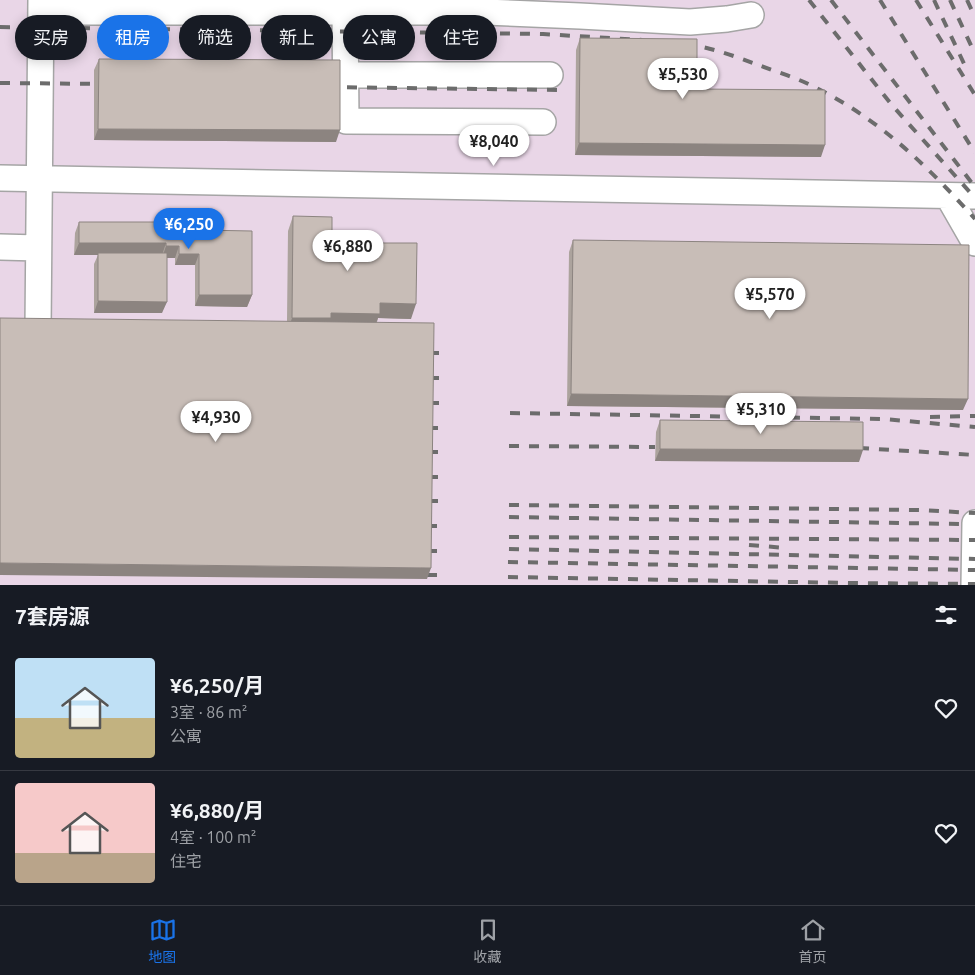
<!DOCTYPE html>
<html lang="zh">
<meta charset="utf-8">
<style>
:root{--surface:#171b24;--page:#242831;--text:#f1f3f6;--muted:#9ea1a6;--line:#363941;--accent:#1a73e8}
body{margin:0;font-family:Ubuntu,"Noto Sans SC",sans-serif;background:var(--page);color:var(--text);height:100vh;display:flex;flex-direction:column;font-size:19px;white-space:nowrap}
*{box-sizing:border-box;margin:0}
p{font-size:16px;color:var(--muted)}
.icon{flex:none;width:28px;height:28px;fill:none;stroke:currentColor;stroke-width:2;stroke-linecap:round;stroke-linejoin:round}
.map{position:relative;height:585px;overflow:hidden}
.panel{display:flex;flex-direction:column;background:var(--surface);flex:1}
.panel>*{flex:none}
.banner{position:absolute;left:15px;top:15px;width:500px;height:45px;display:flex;gap:10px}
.price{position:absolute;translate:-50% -42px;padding:0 11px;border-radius:18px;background:#fff;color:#222;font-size:16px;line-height:32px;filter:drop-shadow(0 1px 2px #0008)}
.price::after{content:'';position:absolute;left:50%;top:30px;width:15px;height:11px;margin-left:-8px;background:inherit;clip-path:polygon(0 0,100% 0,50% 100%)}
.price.selected{background:var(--accent);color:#fff}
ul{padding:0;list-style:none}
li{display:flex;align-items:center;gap:15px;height:125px;padding:0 15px}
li+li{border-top:1px solid var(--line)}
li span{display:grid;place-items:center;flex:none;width:140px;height:100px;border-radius:5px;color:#555}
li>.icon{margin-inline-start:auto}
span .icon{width:60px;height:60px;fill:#fffc;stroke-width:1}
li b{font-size:21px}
h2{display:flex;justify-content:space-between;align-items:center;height:60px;padding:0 15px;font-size:21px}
.chip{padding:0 18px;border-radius:22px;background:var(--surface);box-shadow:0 2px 12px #0003;font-size:18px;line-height:45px}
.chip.selected{background:var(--accent);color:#fff}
.tab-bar{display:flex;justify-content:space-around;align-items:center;height:70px;border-top:1px solid var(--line);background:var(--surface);font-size:14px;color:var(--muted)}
.tab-bar a{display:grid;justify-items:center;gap:2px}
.tab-bar .selected{color:var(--accent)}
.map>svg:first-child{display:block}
.industrial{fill:#e9d6e7}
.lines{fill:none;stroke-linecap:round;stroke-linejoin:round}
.minor-casing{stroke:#a5a5a5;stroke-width:28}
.minor{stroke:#fff;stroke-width:25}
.rail{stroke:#6c6c6c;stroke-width:4;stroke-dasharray:10 10;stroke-linecap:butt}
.wall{fill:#aca39d}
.shaded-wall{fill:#8c8480}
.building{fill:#c8bdb7;stroke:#8c8480}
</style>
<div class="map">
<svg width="975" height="585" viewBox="0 0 975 585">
<rect width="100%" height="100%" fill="#f0ebe4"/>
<path class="industrial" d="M0 0H975V585H0Z"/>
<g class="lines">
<defs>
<path id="minor" d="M41 12H485L580 16 690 22 727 19 751 15
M345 12 346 121 543 122
M345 75H550
M0 178 975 196
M948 196 975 243
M0 247 38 248
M38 329 41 0
M974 585 975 523"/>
</defs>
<use href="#minor" class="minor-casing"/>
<use href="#minor" class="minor"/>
<path class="rail" d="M809 0 891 104 975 198
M831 0 975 187
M880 0 975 153
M916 0 975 95
M934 0 967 70
M950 0 975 54
M967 0 975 17
M0 27 543 34 642 40
M685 44C711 47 737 57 761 66 775 71 790 76 804 82 874 114 925 163 975 219
M0 83 107 84
M327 87 559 90
M429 353H440
M429 378H440
M429 403H439
M510 413 883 419 975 427
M930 417 975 416
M428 428H439
M509 446 655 447
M859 448 975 455
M428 452H439
M428 477H439
M428 501H438
M509 505 919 510 975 513
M509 517 962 524
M427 526H438
M509 537 975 540
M749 545 786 548
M509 549 975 559
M427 551H438
M508 562 975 570
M427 575H438
M508 577 850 583 975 584"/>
</g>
<path class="wall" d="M580 38 697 89 821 157 575 155 576 50Z
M99 59 336 142 94 140V70Z
M293 216 332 240 375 243 411 319 378 318 377 322 427 579 287 321 288 231Z
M79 222 200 230 252 295 247 307 195 306V265H175V258H167L162 313H94V264L98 255H74L75 233Z
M573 240 963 410 567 406 569 252Z
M660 420 859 462 655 461 656 432Z"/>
<path class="shaded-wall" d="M98 129 340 130 336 142 94 140Z
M579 143 825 145 821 157 575 155Z
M79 243H166L162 255 98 253V255H74Z
M166 246H179L175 258H162Z
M179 254H199L195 265H175Z
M199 295H252L247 307 195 306Z
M98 301 167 302 162 313H94Z
M380 303 416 304 411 319 378 318 374 329 287 333 292 318 331 313Z
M571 394 968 399 963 410 567 406Z
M660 449 863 450 859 462 655 461Z
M0 563 431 568 427 579 0 575Z"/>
<path class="building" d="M580 38 697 39V89L825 90V145L579 143Z
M99 59 340 60V130L98 129Z
M293 216 332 217V240H375V243H417L416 304 380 303V314L331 313V318H292Z
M79 222H200V230L252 231V295H199V254H179V246H166V243H79Z
M573 240 969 245 968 399 571 394Z
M98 253H167V302L98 301Z
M0 318 434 323 431 568 0 563Z
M660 420 863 422V450L660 449Z"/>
</svg>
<b class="price" style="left:683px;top:100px">¥5,530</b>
<b class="price" style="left:494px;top:167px">¥8,040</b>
<b class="price selected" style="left:189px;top:250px">¥6,250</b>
<b class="price" style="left:348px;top:272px">¥6,880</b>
<b class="price" style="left:770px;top:320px">¥5,570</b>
<b class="price" style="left:761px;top:435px">¥5,310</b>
<b class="price" style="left:216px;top:443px">¥4,930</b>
<div class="banner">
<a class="chip">买房</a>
<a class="chip selected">租房</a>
<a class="chip">筛选</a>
<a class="chip">新上</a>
<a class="chip">公寓</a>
<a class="chip">住宅</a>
</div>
</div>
<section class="panel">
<h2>7套房源<svg class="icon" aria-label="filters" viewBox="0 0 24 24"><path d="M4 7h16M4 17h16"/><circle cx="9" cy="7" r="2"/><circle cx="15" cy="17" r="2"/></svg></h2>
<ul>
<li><span style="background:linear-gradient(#bfe0f5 60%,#c2b280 0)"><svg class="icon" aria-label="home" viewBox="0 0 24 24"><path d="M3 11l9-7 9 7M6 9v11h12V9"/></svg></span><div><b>¥6,250/月</b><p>3室 · 86 m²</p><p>公寓</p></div><svg class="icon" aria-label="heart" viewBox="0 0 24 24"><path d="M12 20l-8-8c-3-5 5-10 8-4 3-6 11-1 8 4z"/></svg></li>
<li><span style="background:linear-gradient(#f6c9c9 70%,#b9a48a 0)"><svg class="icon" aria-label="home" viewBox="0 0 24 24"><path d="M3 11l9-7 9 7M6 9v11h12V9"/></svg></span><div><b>¥6,880/月</b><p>4室 · 100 m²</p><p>住宅</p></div><svg class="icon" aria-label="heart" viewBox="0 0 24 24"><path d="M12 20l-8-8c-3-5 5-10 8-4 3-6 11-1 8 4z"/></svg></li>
</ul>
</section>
<nav class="tab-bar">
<a class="selected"><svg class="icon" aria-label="map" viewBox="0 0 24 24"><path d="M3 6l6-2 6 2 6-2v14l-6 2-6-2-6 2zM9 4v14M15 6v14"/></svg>地图</a>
<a><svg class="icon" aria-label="saved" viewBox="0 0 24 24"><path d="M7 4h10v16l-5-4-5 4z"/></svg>收藏</a>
<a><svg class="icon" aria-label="home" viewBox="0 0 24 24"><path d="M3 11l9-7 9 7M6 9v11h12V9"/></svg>首页</a>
</nav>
